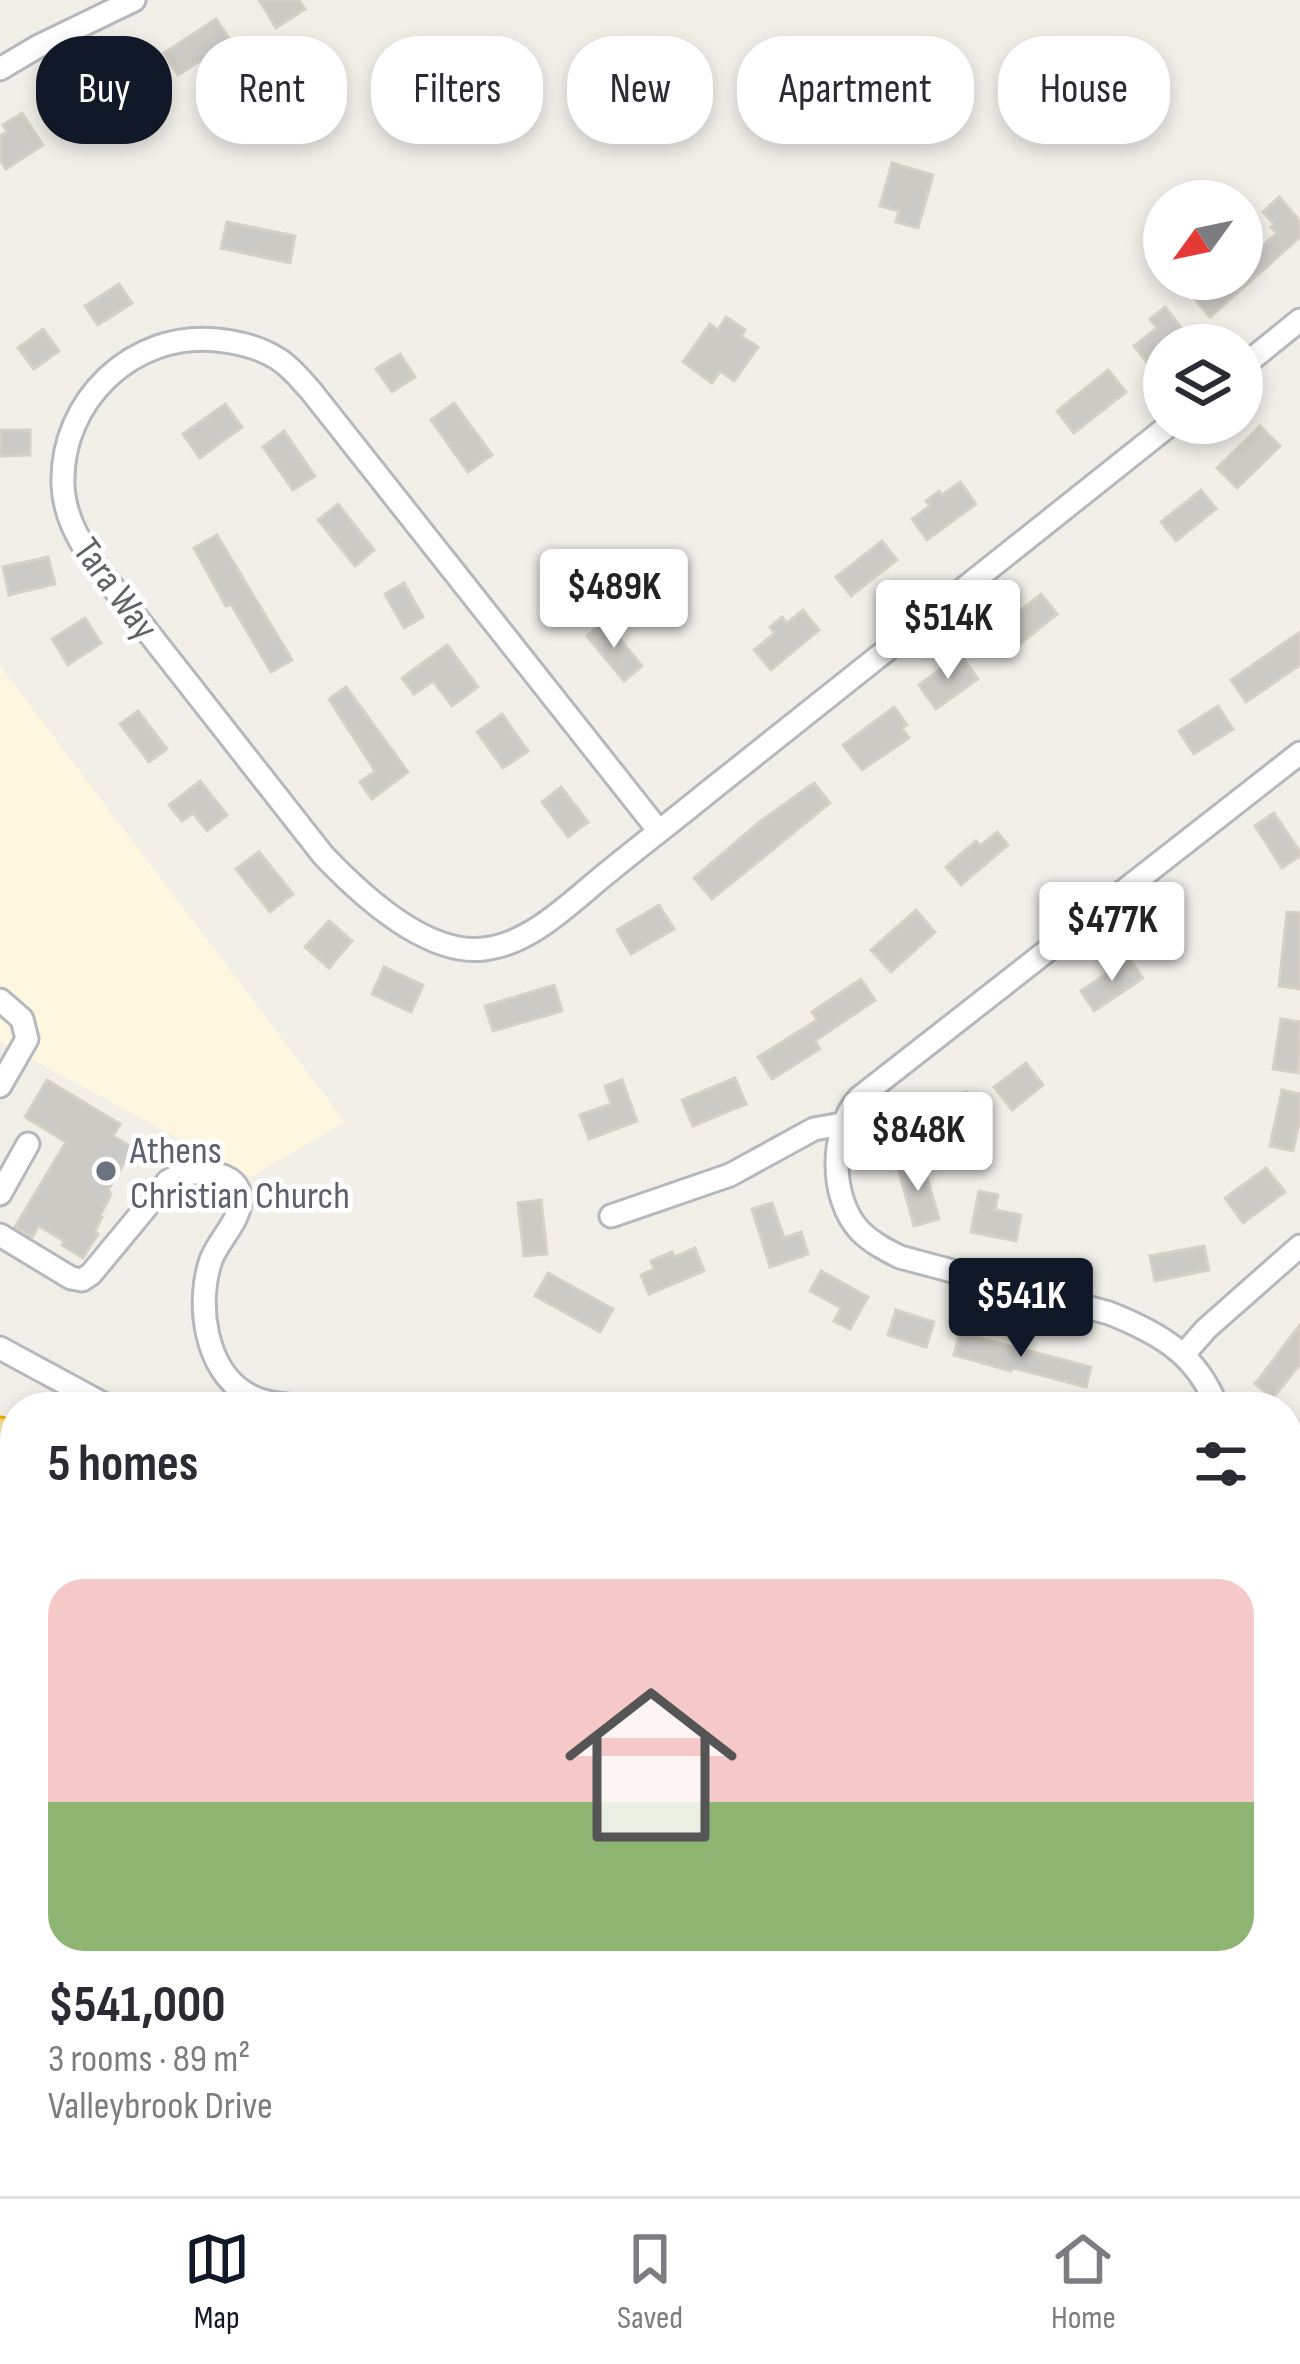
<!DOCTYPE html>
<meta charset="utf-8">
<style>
:root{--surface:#fff;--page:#f7f7f7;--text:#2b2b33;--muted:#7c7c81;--line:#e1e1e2;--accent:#111827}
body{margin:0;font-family:"Sofia Sans Condensed",sans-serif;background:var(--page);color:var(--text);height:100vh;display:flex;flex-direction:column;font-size:45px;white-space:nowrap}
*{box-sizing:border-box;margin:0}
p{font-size:39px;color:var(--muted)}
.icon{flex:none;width:66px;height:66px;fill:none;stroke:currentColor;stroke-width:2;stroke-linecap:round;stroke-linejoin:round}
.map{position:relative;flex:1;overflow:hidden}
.panel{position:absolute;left:0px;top:1392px;width:1302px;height:804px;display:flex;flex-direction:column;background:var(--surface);border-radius:48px 48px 0 0;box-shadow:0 6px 18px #0003}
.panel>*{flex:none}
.guide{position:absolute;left:36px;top:36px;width:1230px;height:108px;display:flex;gap:24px}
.needle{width:78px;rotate:237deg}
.controls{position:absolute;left:1143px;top:180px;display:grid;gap:24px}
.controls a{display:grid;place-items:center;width:120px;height:120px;border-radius:50%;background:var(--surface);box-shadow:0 6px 18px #0003;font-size:60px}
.price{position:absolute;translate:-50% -102px;padding:0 27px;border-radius:12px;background:#fff;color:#222;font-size:39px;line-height:78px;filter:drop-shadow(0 3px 6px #0008)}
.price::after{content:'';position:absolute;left:50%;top:72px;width:36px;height:27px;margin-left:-18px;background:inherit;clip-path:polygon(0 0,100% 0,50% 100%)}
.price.selected{background:var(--accent);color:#fff}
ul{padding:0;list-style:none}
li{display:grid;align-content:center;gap:24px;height:636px;padding:0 48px}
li+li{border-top:3px solid var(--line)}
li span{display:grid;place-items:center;height:372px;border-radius:36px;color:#555}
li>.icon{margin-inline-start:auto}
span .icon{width:216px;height:216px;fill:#fffc;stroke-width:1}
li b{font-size:51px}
h2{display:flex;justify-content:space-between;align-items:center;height:144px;padding:0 48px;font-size:51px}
.chip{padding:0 42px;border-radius:48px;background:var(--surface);box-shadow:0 6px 18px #0003;font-size:42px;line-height:108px}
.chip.selected{background:var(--accent);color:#fff}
.tab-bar{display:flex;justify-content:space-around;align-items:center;height:168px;border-top:3px solid var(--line);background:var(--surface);font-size:33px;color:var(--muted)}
.tab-bar a{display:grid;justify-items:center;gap:6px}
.tab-bar .selected{color:var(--accent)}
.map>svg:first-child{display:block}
.commercial{fill:#fef7e0}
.green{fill:#c5e8c5}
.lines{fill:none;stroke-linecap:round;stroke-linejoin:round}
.stream{stroke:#aadaff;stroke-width:4.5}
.building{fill:#cccac5;stroke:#d6d1c6;stroke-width:3}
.minor-casing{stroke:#b5b8bc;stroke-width:27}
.highway-casing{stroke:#f9ab00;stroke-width:39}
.minor{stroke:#fff;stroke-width:21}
.highway{stroke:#fde293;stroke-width:33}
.worship-dot{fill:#6b7280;stroke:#fff;stroke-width:4.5}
.labels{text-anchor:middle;stroke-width:10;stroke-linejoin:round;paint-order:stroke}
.street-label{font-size:39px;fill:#5f6368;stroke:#fff}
.worship-label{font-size:39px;fill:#5b616d;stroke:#fff;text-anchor:start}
</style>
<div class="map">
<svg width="1300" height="2196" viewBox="0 0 1300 2196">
<rect width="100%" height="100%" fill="#f1efe8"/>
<path class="commercial" d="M0 666 345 1122 250 1177 0 1042Z"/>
<path class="green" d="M15 1942V2181H104L114 2196H0V1966Z"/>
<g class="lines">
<path class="stream" d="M0 1934 15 1911
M1287 2015 1300 2018"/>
</g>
<path class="building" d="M259 0H299L305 9 276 28Z
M216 19 231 41 178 75 164 53Z
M118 78 130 102 78 126 66 102Z
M22 113 43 145 6 169 0 160V136L7 131 3 125Z
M892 163 933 175 918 228 896 222 899 211 880 206Z
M1279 197 1300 221V237L1210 317 1193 297 1214 279H1242V264L1277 233 1271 227 1274 224 1263 212Z
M227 222 295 236 290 263 221 248Z
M119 284 132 303 98 325 85 306Z
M1165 307 1195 345H1164V363L1154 371 1134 346 1157 328 1150 319Z
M726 317 745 330 741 336 758 347 734 381 720 371 712 383 683 362 710 324 718 330Z
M43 329 59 351 34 369 18 348Z
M400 354 415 377 392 392 376 369Z
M1108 370 1126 392 1074 433 1057 411Z
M454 403 492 455 468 472 431 420Z
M225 404 242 427 200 458 183 434Z
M1260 426 1280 446 1237 488 1217 468Z
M0 430H30V455L0 456Z
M284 431 315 476 293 490 263 447Z
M960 482 976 504 927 540 912 519 930 506 926 501 939 491 942 495Z
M1201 490 1216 509 1176 541 1161 522Z
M338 504 374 550 355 566 318 520Z
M217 535 292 660 271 672 231 604 226 606 194 548Z
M882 541 897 560 851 596 836 577Z
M48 557 55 584 9 595 3 567Z
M404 583 423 617 404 628 385 594Z
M1041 594 1057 614 1013 650 996 630Z
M803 610 819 630 771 670 754 650 775 633 770 627 782 617 787 623Z
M85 618 101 643 68 665 52 639Z
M605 621 642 666 624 681 587 636Z
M1300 632V665L1246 702 1231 680Z
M447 645 478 687 452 706 433 681 414 694 402 678Z
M960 654 978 679 936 709 919 685Z
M346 687 408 772 372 799 360 782 375 771 329 699Z
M1218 706 1233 729 1194 754 1179 731Z
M894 707 907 725 902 729 909 738 862 770 843 745Z
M138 711 167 749 149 762 120 724Z
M502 714 528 751 503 768 477 732Z
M200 781 227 815 207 831 193 813 182 821 169 805Z
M814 783 830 803 712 899 694 878 762 820Z
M561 787 588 822 568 837 542 802Z
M1274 813 1300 852V856L1282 868 1255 826Z
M997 832 1008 845 961 885 946 867 976 841 980 846Z
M259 852 293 894 270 912 236 869Z
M659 905 674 929 631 954 617 930Z
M916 910 935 932 891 972 871 950Z
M1287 912 1300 913V989L1279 986Z
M329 921 352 941 329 968 305 947Z
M1129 958 1143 978 1094 1011 1081 991Z
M384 967 423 985 411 1012 372 994Z
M861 979 875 1000 815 1041 820 1049 772 1079 758 1057 817 1020 812 1012Z
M554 985 562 1011 493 1031 485 1006Z
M1281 1019 1300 1022 1298 1073 1273 1069Z
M1026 1063 1043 1085 1012 1110 994 1087Z
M735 1078 746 1104 693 1126 682 1100Z
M47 1080 120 1124 113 1136 133 1148 108 1190 111 1194 100 1216 102 1217 95 1231 98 1234 83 1258 62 1245 64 1241 39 1226 32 1237 15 1227 66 1142 25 1117Z
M622 1080 637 1121 589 1139 580 1115 611 1104 605 1086Z
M1282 1090 1300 1094V1118L1293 1151 1270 1146Z
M966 1092 980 1115 950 1133 935 1110Z
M922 1161 939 1219 914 1226 898 1168Z
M1266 1168 1285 1192 1243 1223 1225 1198Z
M979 1191 998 1195 995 1210 1021 1215 1016 1241 971 1232Z
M541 1200 547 1254 524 1256 518 1203Z
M772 1203 784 1238 801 1232 808 1254 770 1267 752 1209Z
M1204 1246 1209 1270 1155 1281 1150 1256Z
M695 1248 704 1271 649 1294 641 1275 654 1269 651 1261 672 1252 674 1257Z
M821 1271 868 1297 850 1329 834 1321 841 1308 810 1291Z
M548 1273 613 1309 600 1332 535 1296Z
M896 1310 934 1322 926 1347 888 1335Z
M1300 1325V1364L1273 1398 1255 1384Z
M960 1333 1091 1367 1086 1387 1013 1368 1011 1371 954 1355Z
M1210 2181H1252L1289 2194V2196H1205Z"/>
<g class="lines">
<defs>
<path id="minor" d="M0 69 37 47 134 0
M1242 367 1300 320
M659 831 311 391C301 380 291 367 278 359 261 348 237 342 217 340 133 331 60 401 63 485 64 514 78 539 93 562L323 855C360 894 426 956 484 949 531 944 572 901 607 873 640 846 674 820 707 793 862 670 1017 546 1172 423
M0 1000 22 1019 27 1039 0 1086
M0 1194 28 1144
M611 1216 730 1175 814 1129 842 1124
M0 1235 71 1278 82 1280 91 1274 168 1181C188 1168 244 1166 240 1203 238 1223 218 1241 211 1260 196 1303 205 1370 247 1394 263 1404 282 1404 300 1407
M0 1348 109 1407
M1184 1354 1206 1329 1300 1246
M1217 1407C1197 1354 1159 1333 1109 1313L900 1257C886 1250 872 1243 860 1231 829 1198 830 1130 859 1098L1300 753
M1287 1620 1300 1624
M0 1796 15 1787
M1287 1943 1300 1945
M1287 2138 1300 2142
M1287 2167 1300 2171
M930 2181V2189L967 2181
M1067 2181 1077 2196
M1176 2181 1184 2196
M784 2196 786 2181"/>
<path id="highway" d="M0 1435 15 1441
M0 1550 15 1553
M0 1603 15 1606
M0 1690 15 1688
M1287 1766 1300 1768
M1287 1824 1300 1826"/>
</defs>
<use href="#minor" class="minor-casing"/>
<use href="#highway" class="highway-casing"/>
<use href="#minor" class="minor"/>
<use href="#highway" class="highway"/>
</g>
<circle class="worship-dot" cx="106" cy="1171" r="12"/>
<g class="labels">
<g class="street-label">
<text transform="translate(117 588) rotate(54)" y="14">Tara Way</text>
</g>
<g class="worship-label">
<text x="130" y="1163">Athens<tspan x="130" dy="45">Christian Church</tspan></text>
</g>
</g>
</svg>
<div class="controls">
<a><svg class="needle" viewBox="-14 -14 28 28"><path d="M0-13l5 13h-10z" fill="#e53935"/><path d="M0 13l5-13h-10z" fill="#7c7c81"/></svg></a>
<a><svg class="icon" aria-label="layers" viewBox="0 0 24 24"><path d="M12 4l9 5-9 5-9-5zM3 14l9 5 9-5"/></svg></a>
</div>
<b class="price" style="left:614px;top:651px">$489K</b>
<b class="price" style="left:948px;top:682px">$514K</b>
<b class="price" style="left:1112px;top:984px">$477K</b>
<b class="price" style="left:918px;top:1194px">$848K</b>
<b class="price selected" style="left:1021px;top:1360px">$541K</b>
<div class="guide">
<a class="chip selected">Buy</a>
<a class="chip">Rent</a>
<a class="chip">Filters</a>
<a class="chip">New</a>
<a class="chip">Apartment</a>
<a class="chip">House</a>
</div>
<section class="panel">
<h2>5 homes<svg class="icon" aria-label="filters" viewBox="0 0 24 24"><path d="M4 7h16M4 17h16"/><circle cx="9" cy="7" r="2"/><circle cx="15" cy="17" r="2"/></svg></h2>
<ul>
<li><span style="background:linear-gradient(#f6c9c9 60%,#8fb573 0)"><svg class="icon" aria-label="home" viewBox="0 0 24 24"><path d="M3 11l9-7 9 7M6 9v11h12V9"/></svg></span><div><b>$541,000</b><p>3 rooms · 89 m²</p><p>Valleybrook Drive</p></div></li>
</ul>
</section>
</div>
<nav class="tab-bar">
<a class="selected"><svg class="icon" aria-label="map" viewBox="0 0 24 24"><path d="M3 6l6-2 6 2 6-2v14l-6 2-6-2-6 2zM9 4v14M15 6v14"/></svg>Map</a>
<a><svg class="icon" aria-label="saved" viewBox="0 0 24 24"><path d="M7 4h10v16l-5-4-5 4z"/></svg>Saved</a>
<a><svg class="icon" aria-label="home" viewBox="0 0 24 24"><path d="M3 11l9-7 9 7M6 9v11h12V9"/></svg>Home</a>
</nav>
